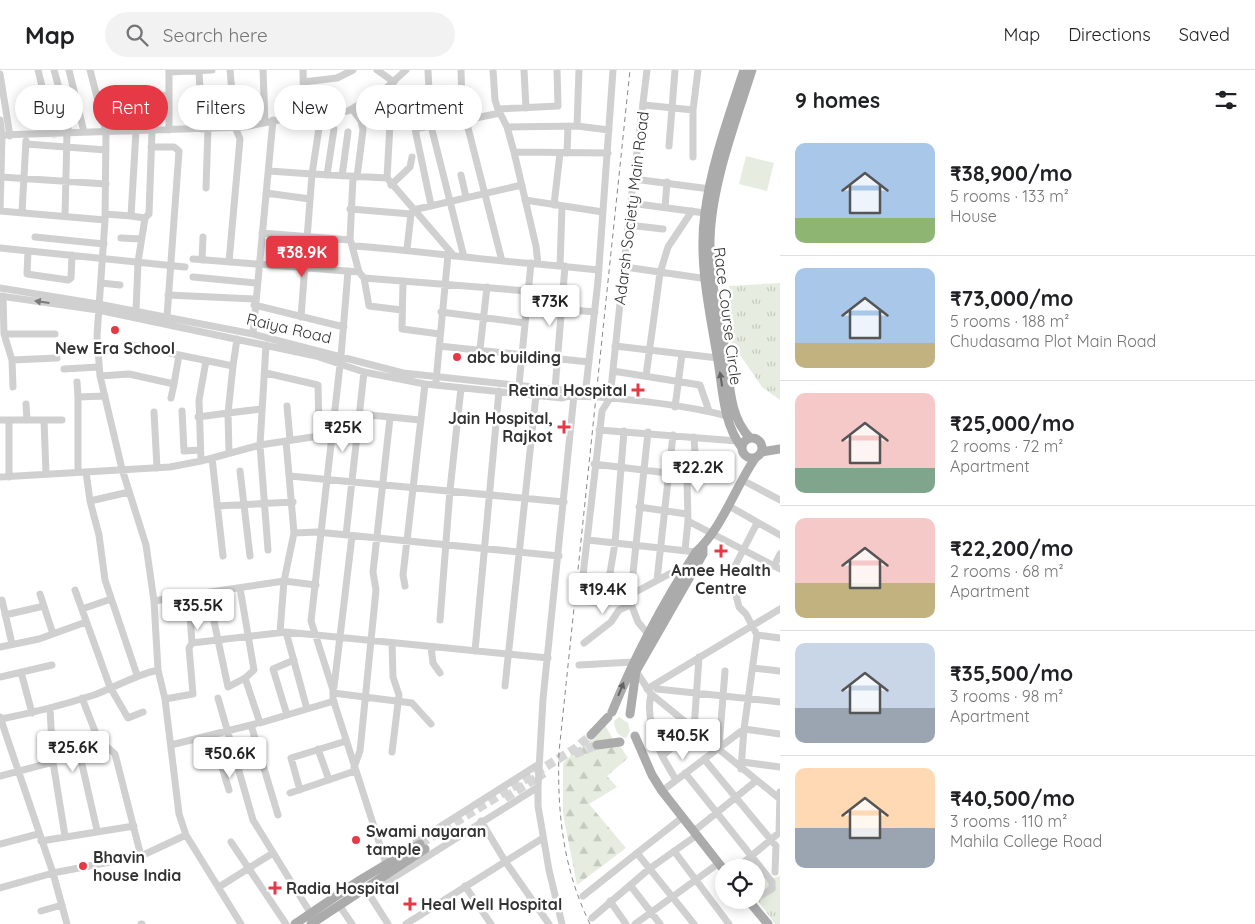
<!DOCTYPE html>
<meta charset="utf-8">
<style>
:root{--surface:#fff;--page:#f2f2f2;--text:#202124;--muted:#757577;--line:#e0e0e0;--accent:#e63946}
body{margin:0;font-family:Quicksand,sans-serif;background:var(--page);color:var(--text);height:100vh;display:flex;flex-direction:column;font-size:19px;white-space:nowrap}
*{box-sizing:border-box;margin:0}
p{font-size:16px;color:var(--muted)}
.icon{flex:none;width:28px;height:28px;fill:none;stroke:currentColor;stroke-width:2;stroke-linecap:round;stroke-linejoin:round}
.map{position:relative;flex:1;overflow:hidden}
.details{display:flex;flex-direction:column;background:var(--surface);width:475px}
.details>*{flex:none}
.guide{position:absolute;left:15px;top:15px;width:475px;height:45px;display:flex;gap:10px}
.fabs{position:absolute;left:715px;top:789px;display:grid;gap:10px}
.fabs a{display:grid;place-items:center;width:50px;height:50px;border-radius:50%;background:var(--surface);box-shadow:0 2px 12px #0003;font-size:25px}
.price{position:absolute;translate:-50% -42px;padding:0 11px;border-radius:5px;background:#fff;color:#222;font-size:16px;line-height:32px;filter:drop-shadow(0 1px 2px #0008)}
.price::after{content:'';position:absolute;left:50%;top:30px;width:15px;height:11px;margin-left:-8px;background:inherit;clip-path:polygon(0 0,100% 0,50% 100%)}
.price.selected{background:var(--accent);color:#fff}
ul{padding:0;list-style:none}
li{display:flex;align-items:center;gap:15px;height:125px;padding:0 15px}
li+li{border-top:1px solid var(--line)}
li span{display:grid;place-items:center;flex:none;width:140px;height:100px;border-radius:10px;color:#555}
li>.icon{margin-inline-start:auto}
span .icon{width:60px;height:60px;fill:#fffc;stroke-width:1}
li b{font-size:21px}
h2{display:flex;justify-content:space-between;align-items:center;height:60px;padding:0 15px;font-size:21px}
.chip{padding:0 18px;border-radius:22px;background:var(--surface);box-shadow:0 2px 12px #0003;font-size:18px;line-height:45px}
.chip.selected{background:var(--accent);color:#fff}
header{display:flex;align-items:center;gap:30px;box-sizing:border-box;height:70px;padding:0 25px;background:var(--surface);border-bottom:1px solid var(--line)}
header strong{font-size:24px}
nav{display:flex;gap:28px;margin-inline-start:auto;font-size:18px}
.search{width:350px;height:45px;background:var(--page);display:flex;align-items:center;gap:12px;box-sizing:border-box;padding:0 18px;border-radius:28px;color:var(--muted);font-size:19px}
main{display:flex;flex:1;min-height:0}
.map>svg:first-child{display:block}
.forest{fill:url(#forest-firs)}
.park{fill:url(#park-tufts)}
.garden{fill:#e6ecdf}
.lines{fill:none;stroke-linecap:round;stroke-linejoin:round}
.major-tunnel{stroke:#d6d6d6;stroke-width:9;stroke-dasharray:9 4.5;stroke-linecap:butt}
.minor{stroke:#d0d0d0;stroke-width:7}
.major{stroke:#ababab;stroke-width:9}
.rail{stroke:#888;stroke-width:1;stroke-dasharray:5 4;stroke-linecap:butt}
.oneway{fill:#7a7a7a}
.oneway2{fill:#636363}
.poi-dot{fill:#e63946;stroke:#fff;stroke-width:2}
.labels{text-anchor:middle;stroke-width:5;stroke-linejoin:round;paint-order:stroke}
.street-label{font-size:16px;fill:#333;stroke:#fff}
.poi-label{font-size:16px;font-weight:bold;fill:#333;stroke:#fff;text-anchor:start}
</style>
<header>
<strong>Map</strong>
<div class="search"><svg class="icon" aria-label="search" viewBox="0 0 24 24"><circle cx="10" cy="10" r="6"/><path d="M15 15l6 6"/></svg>Search here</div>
<nav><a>Map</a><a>Directions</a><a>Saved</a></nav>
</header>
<main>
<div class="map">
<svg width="780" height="854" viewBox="0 0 780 854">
<defs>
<pattern id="forest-firs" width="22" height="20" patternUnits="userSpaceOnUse" patternTransform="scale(1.25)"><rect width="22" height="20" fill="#e6ecdf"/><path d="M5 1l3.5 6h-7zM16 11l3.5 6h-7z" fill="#c6cbc0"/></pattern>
<pattern id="park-tufts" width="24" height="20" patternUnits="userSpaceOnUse" patternTransform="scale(1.25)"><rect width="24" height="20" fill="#e6ecdf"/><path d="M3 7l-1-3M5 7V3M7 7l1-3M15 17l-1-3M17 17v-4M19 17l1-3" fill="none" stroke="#c6cbc0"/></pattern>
</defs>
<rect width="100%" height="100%" fill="#fff"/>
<path class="forest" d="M596 673H618L628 688 607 706 617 717 589 734 626 778 577 815 563 744V693L579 678Z"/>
<path class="park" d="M780 213V330L762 317 732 273 729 216Z
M780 806V854H775L756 828V817L761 812Z"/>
<path class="garden" d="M746 86 774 93 767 121 739 114Z
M619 647 628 653 630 661 626 668C617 666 615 660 614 651Z
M605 655 615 673H597L582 678Z"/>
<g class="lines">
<path class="major-tunnel" d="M574 684 597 675
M505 728 544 703
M420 774 576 678 591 665"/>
<path class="minor" d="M38 0 54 64
M54 0 64 36 69 63
M69 0 84 62
M90 0 106 62 105 150 97 266 100 306 122 399 146 475 154 531 158 600 165 629 179 744 186 765 241 854
M169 0V60
M263 0 265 52
M303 0 304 45
M377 0 394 12
M461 0 462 34 466 50 431 56 464 187
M493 0 495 30 499 43
M524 0 526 38
M579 0 577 56 609 60
M199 1 202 59
M169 2 212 0
M0 4 10 66
M303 12 337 8 353 0
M384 20 391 36 387 108 454 186
M415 23V59L431 135
M98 29 169 25
M644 35 693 40V87
M352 39 361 51 363 60 357 107
M498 39 558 36 557 0
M693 40 698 0
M321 45 312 104 387 108
M0 50 2 66 0 141
M577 56 507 57 514 82 608 83
M415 59 431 56 428 1
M0 65 244 57 304 45 348 41 384 20 406 0
M26 74 106 80
M669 76 675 0
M151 77H174L179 81 167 247
M567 83 568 56
M269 101 312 104 301 247
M327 105 334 59
M461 105 466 127
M342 106 348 62
M1 107 106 114
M634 109 710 119
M391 115 410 97 412 87
M206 118 208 58
M266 123 310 129
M525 130 603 142
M630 133 705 143
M554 135 560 83
M665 137 667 112
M350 139 411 144
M0 141 105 150
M22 142 26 71
M105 144 131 146 136 61
M65 146 67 63
M131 146 145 148 149 144 152 61
M628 155 663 159
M262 163 350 170 353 107
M35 167 104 174
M121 168 141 169
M351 172 359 202 364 208 369 236 402 240
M354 176C416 180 477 190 538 194L536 176 514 82
M0 178 185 197
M407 179 411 144 413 140 522 115
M28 181 27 204 68 210 71 208 72 185
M193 189 359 202
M202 190 203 167
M502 191 466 50 500 43 507 57
M229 192 240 69 235 57 230 0
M538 194 599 200
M560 196 562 137
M625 197 708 209
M348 201 341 286 311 551 333 620V629L386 794
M193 207 256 213
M364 208 528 221
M403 211 402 259 440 264
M101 213 120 215
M0 218 98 234 253 264 403 303 562 320 570 325
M168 225 254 229
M0 226 98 240 316 286 364 302 425 314 562 328C579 321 713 338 730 348
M3 226 4 264 12 290 57 288
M254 235 344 257
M527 236 595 242
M136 241 138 192 145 148
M441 242 525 253
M4 264H55
M253 264 273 50
M266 275 260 375 268 480
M135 276 233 296 237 269
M439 276 589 292
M615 276 718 288
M480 279 487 217
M12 290 13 317
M64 299 99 297
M613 301 700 315 709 341
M266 303 318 315 319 365
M100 306 129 304 174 314 179 285
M646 306 660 203 668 177 692 141
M436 311 448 185
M77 312 78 327
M519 315 531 193
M555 319 565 196
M585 326 598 211 613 0
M171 328 174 314
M26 334 27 350
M287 336 290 370
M675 337 682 284
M182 341 184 381 200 380
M154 342 157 398
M360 344 420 350
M198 347 228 343 233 296
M0 350H62
M9 350V407
M44 350 46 404
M599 360 737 371
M624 361 615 473 605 533 580 531 602 341 610 328 630 139 647 0
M648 362 630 531 638 552 648 564
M286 371 294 463 317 462 559 486
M229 383 228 343 261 339
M212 388 223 486
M201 391 199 330 206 291
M594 394 684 405 692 404 696 400 694 367
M240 401 250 486
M78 402V327L105 326
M86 402 90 431 129 422
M684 405 687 411 688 451 780 499
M290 406 564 432
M0 407 170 397 201 391 260 375 332 364
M744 411 780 430
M90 431 99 465 105 510 137 605
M217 436 293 432
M729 436 780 465
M639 437 687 444
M346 465 364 302
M588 470 696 482
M685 480 688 451
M774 496 780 484
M734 498 757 453
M610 509 631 508
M657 510 673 365
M405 516 403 505 425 314
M240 518 254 600 245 608 260 653 334 631
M75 520 110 617 128 648 143 642
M208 523 228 617 245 608
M40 524 53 564
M190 525 284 511 316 515
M630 525 671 503 682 504
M736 525 739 537 746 544 757 565 744 659 741 699
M2 530 12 574
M154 531 177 527
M82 539 111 529
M5 545 44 536
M190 547 192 573
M440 550 450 420 461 318
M280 562 284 511 294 463
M286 562 307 639
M757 565 780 568
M584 573 611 552 619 540 630 535
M0 577 39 569 86 552
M431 577 433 593 440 603
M475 581 499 321
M579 595 633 592
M753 598 780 601
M636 601 651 624 780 729
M21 602 32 643
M0 607 52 595
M654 615 657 619 780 632
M505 616 536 325
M334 617 352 466
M647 619 780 539
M333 623 412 633 431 654
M651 624C646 644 654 667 662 686L694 659 699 587
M82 628 98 669 115 684 141 786
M218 628 253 750 311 844
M165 629 193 624 189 578 192 573 286 562 548 588
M50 639 53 692
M287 645 273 599 294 590
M0 647 53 803 67 854
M1 649C32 643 63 635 94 625 116 617 135 605 158 600
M251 655 278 745
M212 665 229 720
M171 675 255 654
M719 677 725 601
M318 679 329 710
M392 682 399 625 393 607 392 573
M662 686 676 710
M704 689 776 776 775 802
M742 692 780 697
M354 697 360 681 376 520 373 502 390 348
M685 703 772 812V819L756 828
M0 706 53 692 65 766
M300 720 291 688 346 671
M662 721 744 659 780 664
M290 723 355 701
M683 747 637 783 694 854
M481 751 505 791 549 854
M97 760 78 677 98 669
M694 761 756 711
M779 763 780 722
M41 771 134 756
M231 772 286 854
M0 774 38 764
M415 776 416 772 539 694
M674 781 729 854
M737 798 780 762
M630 815 660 854
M465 816 491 854
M219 817 273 783
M0 818 53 803 141 786 186 765
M367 821 388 854
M369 823 538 717
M583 826 637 783
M610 831 626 854
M339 835 352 854
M41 841 62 835
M592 848 649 799 697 765
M141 854H142
M406 854 543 768
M562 854 549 800 538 736V717L543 629 574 325
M635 854 719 793"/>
<path class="major" d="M742 378a10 10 0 1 1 20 0a10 10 0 1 1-20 0Z
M750 368C729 347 730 314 726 286 720 249 710 214 710 177 709 121 735 53 752 0
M742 378C723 353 723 321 718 291 710 243 698 192 705 143 711 95 729 46 744 0
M761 382 780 379
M612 642C635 586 663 533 696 482 723 457 735 417 756 387
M630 644 636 601 703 484V477
M591 665 608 647
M635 666 652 705 662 721 724 800
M597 675 620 672
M748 830 768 854
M295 854 360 810 420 774
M311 854 425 779"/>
<path class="rail" d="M590 854C563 799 557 742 559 682L630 0"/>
</g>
<defs><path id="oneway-solid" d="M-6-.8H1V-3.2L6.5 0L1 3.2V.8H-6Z" transform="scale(1.25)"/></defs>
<use class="oneway" href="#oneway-solid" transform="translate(42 232) rotate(-172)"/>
<g class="oneway2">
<use href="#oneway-solid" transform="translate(721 309) rotate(-99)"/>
<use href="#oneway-solid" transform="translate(621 619) rotate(-68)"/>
</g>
<g class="poi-dot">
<circle cx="115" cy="260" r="5"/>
<circle cx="457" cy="287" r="5"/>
<path d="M635.5 312.5h5v5h5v5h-5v5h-5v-5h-5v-5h5z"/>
<path d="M561.5 349.5h5v5h5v5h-5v5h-5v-5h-5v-5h5z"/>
<path d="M718.5 473.5h5v5h5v5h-5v5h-5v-5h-5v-5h5z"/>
<circle cx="356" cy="770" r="5"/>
<circle cx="83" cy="796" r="5"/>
<path d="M272.5 810.5h5v5h5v5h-5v5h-5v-5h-5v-5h5z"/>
<path d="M407.5 826.5h5v5h5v5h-5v5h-5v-5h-5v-5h5z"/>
</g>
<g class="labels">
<g class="street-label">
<text transform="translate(631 138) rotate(-83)" y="6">Adarsh Society Main Road</text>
<text transform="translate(728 246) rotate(83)" y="6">Race Course Circle</text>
<text transform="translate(289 258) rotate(13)" y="6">Raiya Road</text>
</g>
<g class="poi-label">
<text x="115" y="284" text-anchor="middle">New Era School</text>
<text x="467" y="293">abc building</text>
<text x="627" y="326" text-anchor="end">Retina Hospital</text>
<text x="553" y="354" text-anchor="end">Jain Hospital,<tspan x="553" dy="18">Rajkot</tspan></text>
<text x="721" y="506" text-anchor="middle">Amee Health<tspan x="721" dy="18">Centre</tspan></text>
<text x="366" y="767">Swami nayaran<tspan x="366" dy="18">tample</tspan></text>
<text x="93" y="793">Bhavin<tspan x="93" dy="18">house India</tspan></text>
<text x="286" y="824">Radia Hospital</text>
<text x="421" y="840">Heal Well Hospital</text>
</g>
</g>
</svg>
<div class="fabs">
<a><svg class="icon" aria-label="locate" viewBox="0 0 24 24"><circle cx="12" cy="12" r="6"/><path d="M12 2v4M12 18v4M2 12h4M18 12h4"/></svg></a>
</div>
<b class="price selected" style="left:302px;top:208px">₹38.9K</b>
<b class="price" style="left:550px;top:257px">₹73K</b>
<b class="price" style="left:343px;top:383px">₹25K</b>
<b class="price" style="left:698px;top:423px">₹22.2K</b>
<b class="price" style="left:603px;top:545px">₹19.4K</b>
<b class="price" style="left:198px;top:561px">₹35.5K</b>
<b class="price" style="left:683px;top:691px">₹40.5K</b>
<b class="price" style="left:73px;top:703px">₹25.6K</b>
<b class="price" style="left:230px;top:709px">₹50.6K</b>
<div class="guide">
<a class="chip">Buy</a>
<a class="chip selected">Rent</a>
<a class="chip">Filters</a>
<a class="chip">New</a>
<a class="chip">Apartment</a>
</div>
</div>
<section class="details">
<h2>9 homes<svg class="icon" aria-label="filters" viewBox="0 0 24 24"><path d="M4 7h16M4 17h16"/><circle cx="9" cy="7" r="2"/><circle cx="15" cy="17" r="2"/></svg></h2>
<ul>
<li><span style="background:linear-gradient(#a9c7e8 75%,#8fb573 0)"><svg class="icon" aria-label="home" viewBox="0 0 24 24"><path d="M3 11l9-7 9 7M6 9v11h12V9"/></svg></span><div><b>₹38,900/mo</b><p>5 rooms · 133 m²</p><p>House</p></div></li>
<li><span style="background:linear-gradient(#a9c7e8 75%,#c2b280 0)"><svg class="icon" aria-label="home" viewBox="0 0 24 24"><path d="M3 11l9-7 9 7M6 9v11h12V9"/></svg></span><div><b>₹73,000/mo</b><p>5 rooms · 188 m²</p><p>Chudasama Plot Main Road</p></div></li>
<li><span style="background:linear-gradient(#f6c9c9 75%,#7fa58c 0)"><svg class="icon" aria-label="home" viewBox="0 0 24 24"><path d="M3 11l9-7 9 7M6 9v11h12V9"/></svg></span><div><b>₹25,000/mo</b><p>2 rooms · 72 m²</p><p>Apartment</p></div></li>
<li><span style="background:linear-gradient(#f6c9c9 65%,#c2b280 0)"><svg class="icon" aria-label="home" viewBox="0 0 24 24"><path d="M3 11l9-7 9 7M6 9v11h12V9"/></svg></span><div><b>₹22,200/mo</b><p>2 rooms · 68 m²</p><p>Apartment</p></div></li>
<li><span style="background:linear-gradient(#c9d6e8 65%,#9aa5b1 0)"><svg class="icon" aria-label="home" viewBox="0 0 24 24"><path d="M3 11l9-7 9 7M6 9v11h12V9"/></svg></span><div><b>₹35,500/mo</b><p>3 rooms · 98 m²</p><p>Apartment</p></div></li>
<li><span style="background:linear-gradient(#ffd9b3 60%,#9aa5b1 0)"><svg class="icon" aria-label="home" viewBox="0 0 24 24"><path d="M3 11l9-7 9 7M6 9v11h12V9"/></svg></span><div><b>₹40,500/mo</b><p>3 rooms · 110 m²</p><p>Mahila College Road</p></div></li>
</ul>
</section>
</main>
